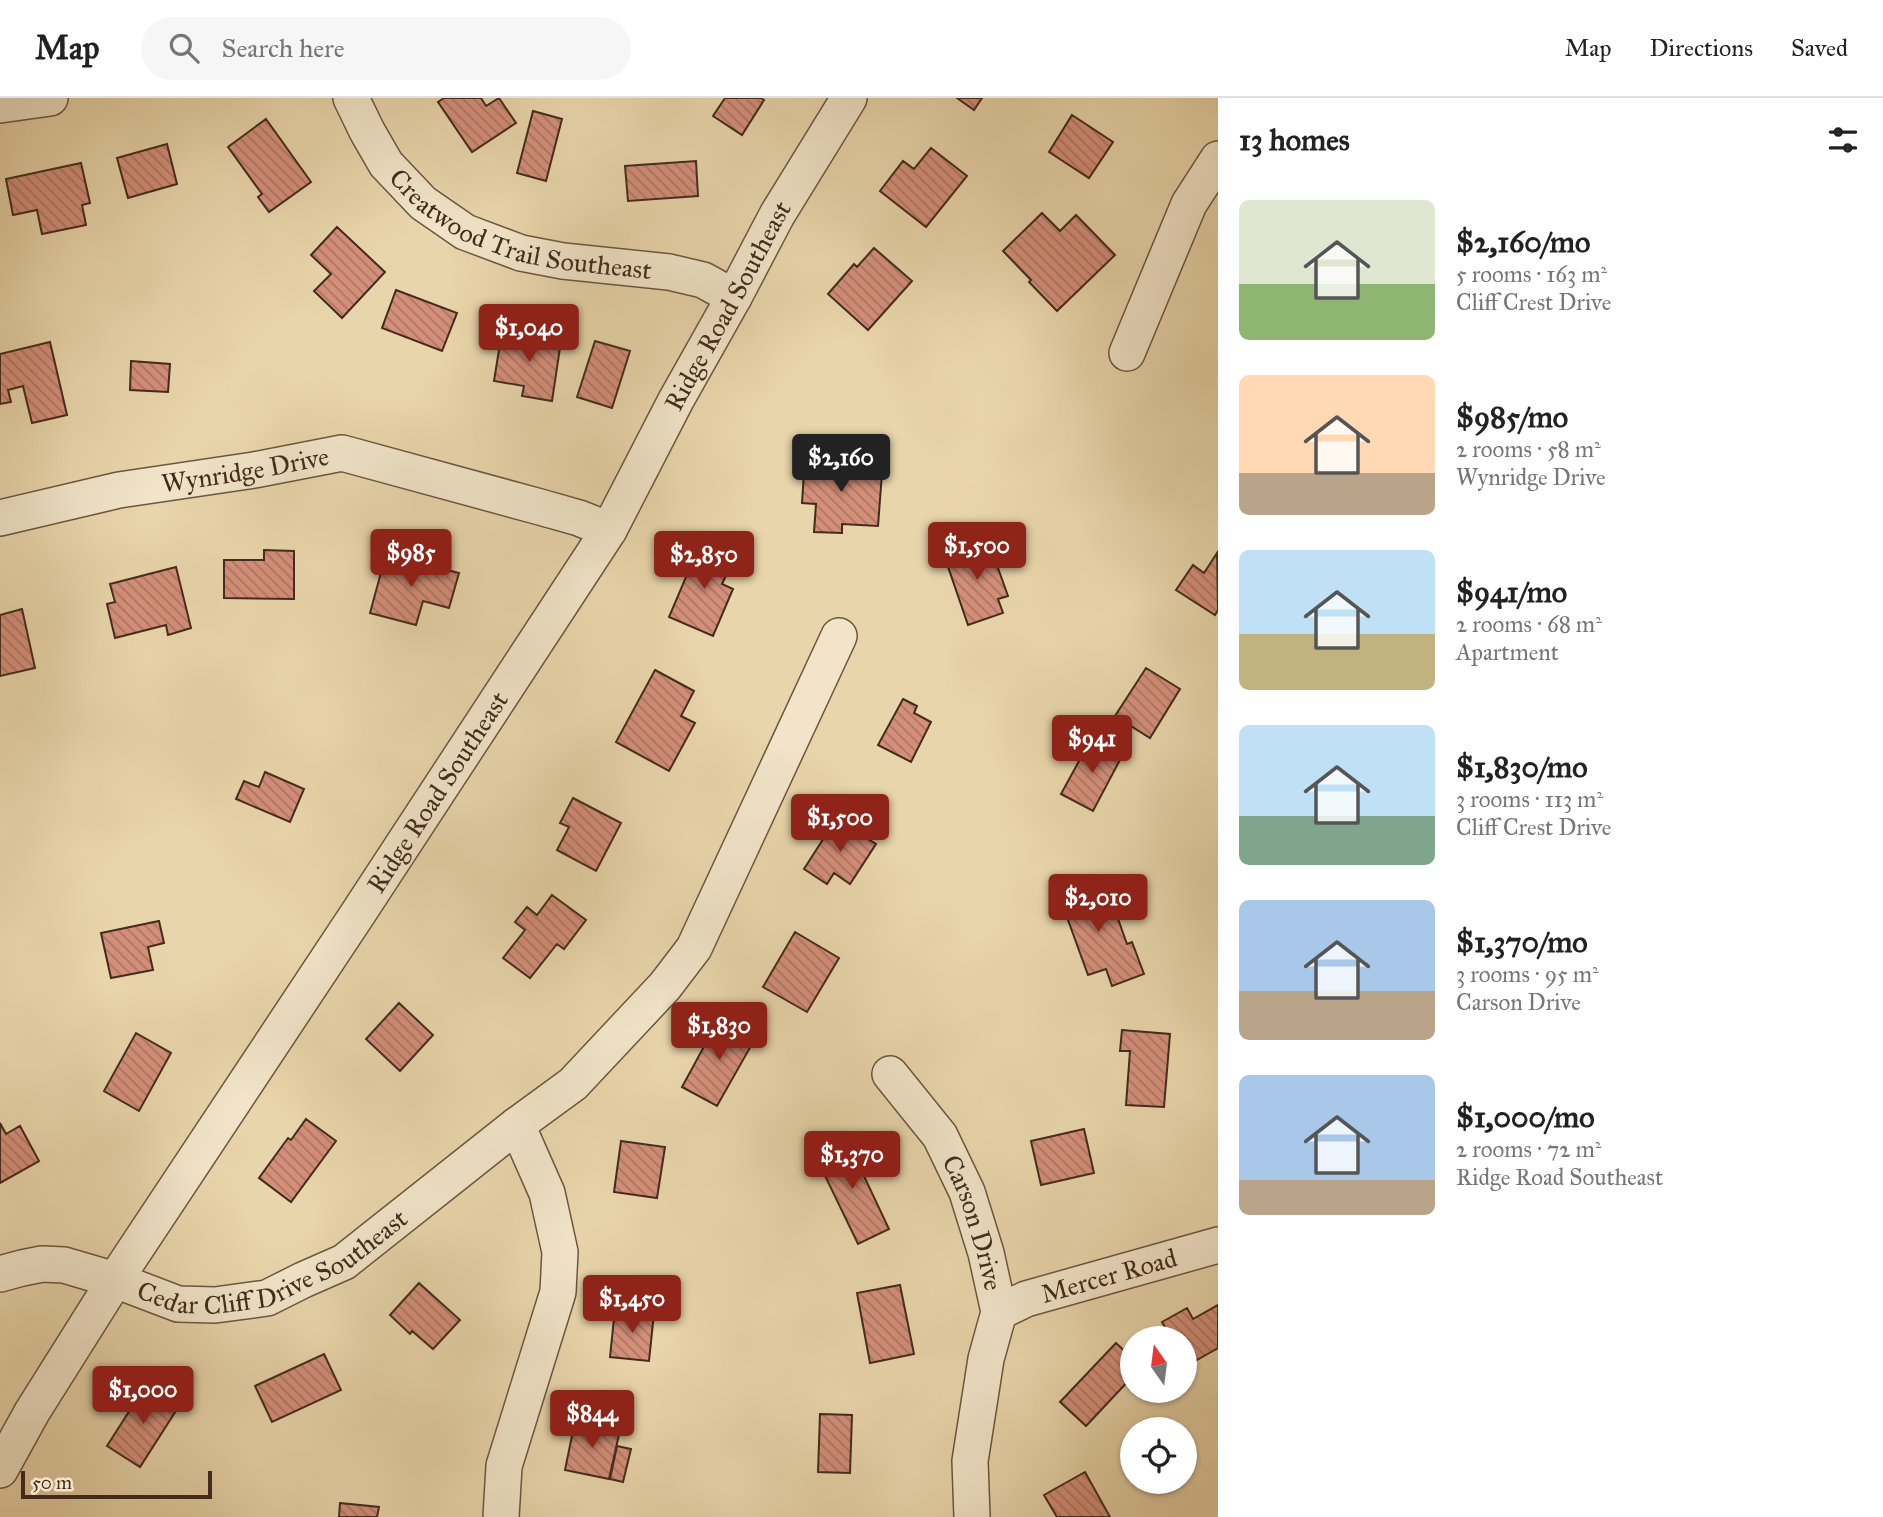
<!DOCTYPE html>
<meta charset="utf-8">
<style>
:root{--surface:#fff;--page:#f6f6f6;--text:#222;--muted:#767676;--line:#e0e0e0;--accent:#8f2418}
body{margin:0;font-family:"IM FELL Great Primer",serif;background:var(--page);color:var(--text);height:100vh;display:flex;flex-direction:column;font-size:26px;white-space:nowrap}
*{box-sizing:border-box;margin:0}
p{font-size:23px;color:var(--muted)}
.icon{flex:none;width:38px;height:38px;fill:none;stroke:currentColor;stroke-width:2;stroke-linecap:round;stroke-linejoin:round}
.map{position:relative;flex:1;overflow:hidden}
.panel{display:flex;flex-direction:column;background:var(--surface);width:665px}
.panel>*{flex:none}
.needle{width:46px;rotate:346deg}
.controls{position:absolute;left:1120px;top:1228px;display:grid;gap:14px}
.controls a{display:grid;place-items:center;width:77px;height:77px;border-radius:50%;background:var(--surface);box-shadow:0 2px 5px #0004;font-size:35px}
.scale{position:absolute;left:21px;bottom:18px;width:191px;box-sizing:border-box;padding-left:7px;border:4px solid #432b1d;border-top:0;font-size:19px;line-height:24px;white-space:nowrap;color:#432b1d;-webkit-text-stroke:5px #f1e4c8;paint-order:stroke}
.price{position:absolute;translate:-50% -60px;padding:0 16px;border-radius:7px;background:var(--accent);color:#fff;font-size:23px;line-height:46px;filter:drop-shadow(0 2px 4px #0008)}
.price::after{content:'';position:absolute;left:50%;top:42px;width:21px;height:16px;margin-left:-10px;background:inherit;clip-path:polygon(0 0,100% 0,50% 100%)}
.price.active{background:#222;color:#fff}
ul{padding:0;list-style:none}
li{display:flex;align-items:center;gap:21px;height:175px;padding:0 21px}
li span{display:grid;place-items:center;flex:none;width:196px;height:140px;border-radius:10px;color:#555}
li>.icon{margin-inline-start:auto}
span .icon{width:84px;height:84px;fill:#fffc;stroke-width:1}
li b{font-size:30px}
h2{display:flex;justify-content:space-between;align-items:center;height:84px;padding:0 21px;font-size:30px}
header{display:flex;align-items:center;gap:42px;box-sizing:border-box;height:98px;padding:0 35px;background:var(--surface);border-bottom:2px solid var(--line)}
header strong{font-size:33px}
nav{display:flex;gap:38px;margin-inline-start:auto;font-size:24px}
.search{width:490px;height:63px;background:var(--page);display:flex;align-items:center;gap:18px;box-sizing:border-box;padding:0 24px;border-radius:38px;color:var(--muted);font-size:26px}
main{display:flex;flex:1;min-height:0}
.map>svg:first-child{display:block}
.building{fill:url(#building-back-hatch);stroke:#432b1d;stroke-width:2}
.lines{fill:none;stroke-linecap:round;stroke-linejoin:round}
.minor-casing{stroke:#6c5640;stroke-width:38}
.minor{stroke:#f1e4c8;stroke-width:35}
.labels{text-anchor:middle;stroke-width:5;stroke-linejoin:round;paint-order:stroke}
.street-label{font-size:26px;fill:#432b1d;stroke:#f1e4c8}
</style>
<header>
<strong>Map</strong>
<div class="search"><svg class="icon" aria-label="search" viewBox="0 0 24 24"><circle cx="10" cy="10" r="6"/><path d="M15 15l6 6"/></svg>Search here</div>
<nav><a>Map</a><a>Directions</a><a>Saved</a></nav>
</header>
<main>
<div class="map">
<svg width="1218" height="1419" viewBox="0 0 1218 1419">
<defs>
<pattern id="building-back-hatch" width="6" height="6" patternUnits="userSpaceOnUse" patternTransform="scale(1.75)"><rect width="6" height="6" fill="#d48f7a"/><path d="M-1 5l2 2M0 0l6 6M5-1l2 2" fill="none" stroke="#ae7563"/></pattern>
</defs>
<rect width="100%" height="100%" fill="#e9d5ab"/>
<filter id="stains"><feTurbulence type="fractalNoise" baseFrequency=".00286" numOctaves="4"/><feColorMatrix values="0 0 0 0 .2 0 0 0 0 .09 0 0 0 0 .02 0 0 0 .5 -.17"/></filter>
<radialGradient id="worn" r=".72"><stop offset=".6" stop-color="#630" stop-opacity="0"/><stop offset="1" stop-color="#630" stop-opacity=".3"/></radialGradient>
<path class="building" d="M444 0H481L486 8 499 0 516 25 472 54 438 4Z
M725 0H761L764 2 742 37 713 18Z
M957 0H982L974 12Z
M533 13 562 21 546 83 517 75Z
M1072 17 1113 44 1089 80 1049 54Z
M266 21 311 84 269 114 258 99 262 96 228 49Z
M167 46 177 86 128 100 117 60Z
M931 50 967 78 926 129 880 93 903 63 914 71Z
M696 63 698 98 628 103 625 68Z
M81 65 90 105 82 107 86 127 42 136 37 112 13 117 6 81Z
M1042 115 1060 133 1076 117 1115 157 1057 213 1029 184 1031 182 1003 153Z
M337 129 385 174 342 220 314 193 331 176 311 157Z
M874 150 912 183 868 232 828 196 854 166 857 169Z
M396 192 457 215 442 253 382 230Z
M502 233 561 243 552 303 522 298 524 288 494 283Z
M595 243 630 253 612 310 577 299Z
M50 244 67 317 32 325 23 288 8 292 11 304 0 306V256Z
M131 263 170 266 168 294 130 292Z
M805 358 848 361 847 373 882 375 878 428 842 426V435L814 434 816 406 802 405Z
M988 442 1008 498 998 501 1003 515 968 527 944 457Z
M700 446 734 460 722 486 733 491 713 538 669 519Z
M264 452 294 453V501L224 500V462H264Z
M1217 455 1218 512 1215 517 1176 492 1193 467 1204 475Z
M386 456 459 475 449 510 423 503 416 527 370 515Z
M176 469 191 530 168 537 166 527 115 540 107 506 115 504 110 486Z
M22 511 35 570 0 578V517Z
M1146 570 1180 591 1150 640 1115 618Z
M655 572 694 593 681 618 695 625 669 673 616 644Z
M903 601 917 608 914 615 931 624 911 664 878 647Z
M1091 641 1122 658 1093 713 1061 696Z
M265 674 304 691 290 724 236 701 244 683 259 689Z
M573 700 621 725 596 773 557 752 569 729 560 725Z
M836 721 876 746 850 786 834 775 827 786 804 771Z
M1089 777 1105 822 1117 818 1127 846 1132 844 1144 876 1112 888 1106 871 1088 877 1056 789Z
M552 797 586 822 564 851 557 846 530 880 503 860 525 832 515 824 527 809 537 817Z
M159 823 164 845 148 849 153 872 111 880 101 835Z
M795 834 839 860 807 914 763 889Z
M399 905 433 937 400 973 366 941Z
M720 919 756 939 717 1008 682 989Z
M1122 932 1170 936 1164 1009 1126 1007 1130 953H1120Z
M136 935 171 955 139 1013 104 993Z
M306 1021 336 1043 291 1104 259 1080 288 1040 291 1042Z
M0 1025 6 1036 20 1028 39 1063 0 1085Z
M1084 1031 1094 1075 1041 1087 1031 1043Z
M846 1040 889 1131 858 1146 814 1055Z
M621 1043 665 1049 657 1100 614 1094Z
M419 1185 460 1222 433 1251 412 1233 410 1236 390 1217Z
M900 1187 914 1256 870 1265 857 1195Z
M1218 1207V1250L1188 1267 1185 1262V1241H1172L1162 1224 1187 1210 1193 1221Z
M615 1211 654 1215 649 1263 610 1259Z
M1116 1245 1132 1260V1279L1086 1328 1060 1304Z
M324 1256 341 1292 272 1324 255 1288Z
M146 1287 179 1308 140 1369 107 1348Z
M820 1316 852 1317 850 1375 818 1374Z
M575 1323 620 1332 609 1381 565 1372Z
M617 1348 631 1351 623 1384 610 1381Z
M1085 1374 1110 1419H1057L1044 1397Z
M340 1405 379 1409 377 1419H339Z"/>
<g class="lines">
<defs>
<g id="minor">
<path id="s1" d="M351 0 367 33 386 66 423 105 465 134 521 155 563 163 669 174 703 182 734 199"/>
<path d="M0 7 50 0"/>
<path d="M1127 255 1189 106 1218 61"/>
<path id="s2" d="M0 420 119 392 254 372 342 355 540 409 579 420 609 432"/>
<path id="s3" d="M890 976 940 1038 967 1094 986 1155 999 1214 986 1261 970 1363 972 1419"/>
<path id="s4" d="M0 1176 22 1170 42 1166 64 1167 115 1182 178 1206 215 1207 267 1200 303 1182 344 1164 517 1027 573 986 665 888 694 850 839 538"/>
<path id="s5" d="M999 1214 1026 1201 1218 1147"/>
<path id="s6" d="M0 1372 32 1314 115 1182 357 817 609 432 676 302 734 199 777 117 849 0"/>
<path d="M501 1419 504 1368 558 1194 560 1154 547 1095 517 1027"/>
</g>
</defs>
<use href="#minor" class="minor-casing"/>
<use href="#minor" class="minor"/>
</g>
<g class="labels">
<g class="street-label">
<text dy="9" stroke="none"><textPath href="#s1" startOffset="229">Creatwood Trail Southeast</textPath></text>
<text dy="9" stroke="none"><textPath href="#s6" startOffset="1374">Ridge Road Southeast</textPath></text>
<text dy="9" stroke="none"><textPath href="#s2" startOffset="250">Wynridge Drive</textPath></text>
<text dy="9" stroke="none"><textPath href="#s6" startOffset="807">Ridge Road Southeast</textPath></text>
<text dy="9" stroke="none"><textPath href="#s3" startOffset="173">Carson Drive</textPath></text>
<text dy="9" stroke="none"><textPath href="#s4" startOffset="290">Cedar Cliff Drive Southeast</textPath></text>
<text dy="9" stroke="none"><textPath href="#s5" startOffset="116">Mercer Road</textPath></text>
</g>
</g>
<rect width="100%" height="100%" filter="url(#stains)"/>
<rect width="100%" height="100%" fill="url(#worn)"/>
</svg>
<div class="controls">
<a><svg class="needle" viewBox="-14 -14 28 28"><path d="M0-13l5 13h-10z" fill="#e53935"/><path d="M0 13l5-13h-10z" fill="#767676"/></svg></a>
<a><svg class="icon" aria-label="locate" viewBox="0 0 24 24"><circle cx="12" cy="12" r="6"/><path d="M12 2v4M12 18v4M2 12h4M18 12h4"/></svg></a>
</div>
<div class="scale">50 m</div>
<b class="price" style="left:529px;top:266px">$1,040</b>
<b class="price active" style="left:841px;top:396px">$2,160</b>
<b class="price" style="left:977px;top:484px">$1,500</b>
<b class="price" style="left:411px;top:491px">$985</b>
<b class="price" style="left:704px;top:493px">$2,850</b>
<b class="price" style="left:1092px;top:677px">$941</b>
<b class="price" style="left:840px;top:756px">$1,500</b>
<b class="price" style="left:1098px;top:836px">$2,010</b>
<b class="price" style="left:719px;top:964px">$1,830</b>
<b class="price" style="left:852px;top:1093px">$1,370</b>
<b class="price" style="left:632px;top:1237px">$1,450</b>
<b class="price" style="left:143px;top:1328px">$1,000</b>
<b class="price" style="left:592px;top:1352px">$844</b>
</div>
<section class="panel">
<h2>13 homes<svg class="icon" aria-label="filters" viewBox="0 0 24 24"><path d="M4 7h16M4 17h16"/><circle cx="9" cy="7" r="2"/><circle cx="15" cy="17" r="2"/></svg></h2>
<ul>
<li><span style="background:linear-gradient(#dfe7d0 60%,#8fb573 0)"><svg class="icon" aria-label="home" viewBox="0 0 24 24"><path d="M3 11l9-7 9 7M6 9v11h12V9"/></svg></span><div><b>$2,160/mo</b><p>5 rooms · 163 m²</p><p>Cliff Crest Drive</p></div></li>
<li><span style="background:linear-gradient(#ffd9b3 70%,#b9a48a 0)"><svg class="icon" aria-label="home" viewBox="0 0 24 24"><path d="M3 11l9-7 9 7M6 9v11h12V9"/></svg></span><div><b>$985/mo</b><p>2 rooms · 58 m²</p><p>Wynridge Drive</p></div></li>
<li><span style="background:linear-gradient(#bfe0f5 60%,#c2b280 0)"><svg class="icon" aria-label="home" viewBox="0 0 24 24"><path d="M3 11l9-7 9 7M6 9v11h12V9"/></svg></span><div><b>$941/mo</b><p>2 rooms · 68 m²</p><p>Apartment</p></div></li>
<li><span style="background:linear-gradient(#bfe0f5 65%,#7fa58c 0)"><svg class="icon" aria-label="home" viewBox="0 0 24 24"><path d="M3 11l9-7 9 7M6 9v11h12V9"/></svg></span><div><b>$1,830/mo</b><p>3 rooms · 113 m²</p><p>Cliff Crest Drive</p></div></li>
<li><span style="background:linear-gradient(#a9c7e8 65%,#b9a48a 0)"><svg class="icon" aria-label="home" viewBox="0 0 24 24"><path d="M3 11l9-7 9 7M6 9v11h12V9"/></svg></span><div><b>$1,370/mo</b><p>3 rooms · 95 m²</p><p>Carson Drive</p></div></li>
<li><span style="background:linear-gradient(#a9c7e8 75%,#b9a48a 0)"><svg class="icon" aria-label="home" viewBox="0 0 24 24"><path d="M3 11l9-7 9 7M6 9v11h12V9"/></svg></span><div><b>$1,000/mo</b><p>2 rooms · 72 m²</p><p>Ridge Road Southeast</p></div></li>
</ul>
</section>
</main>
